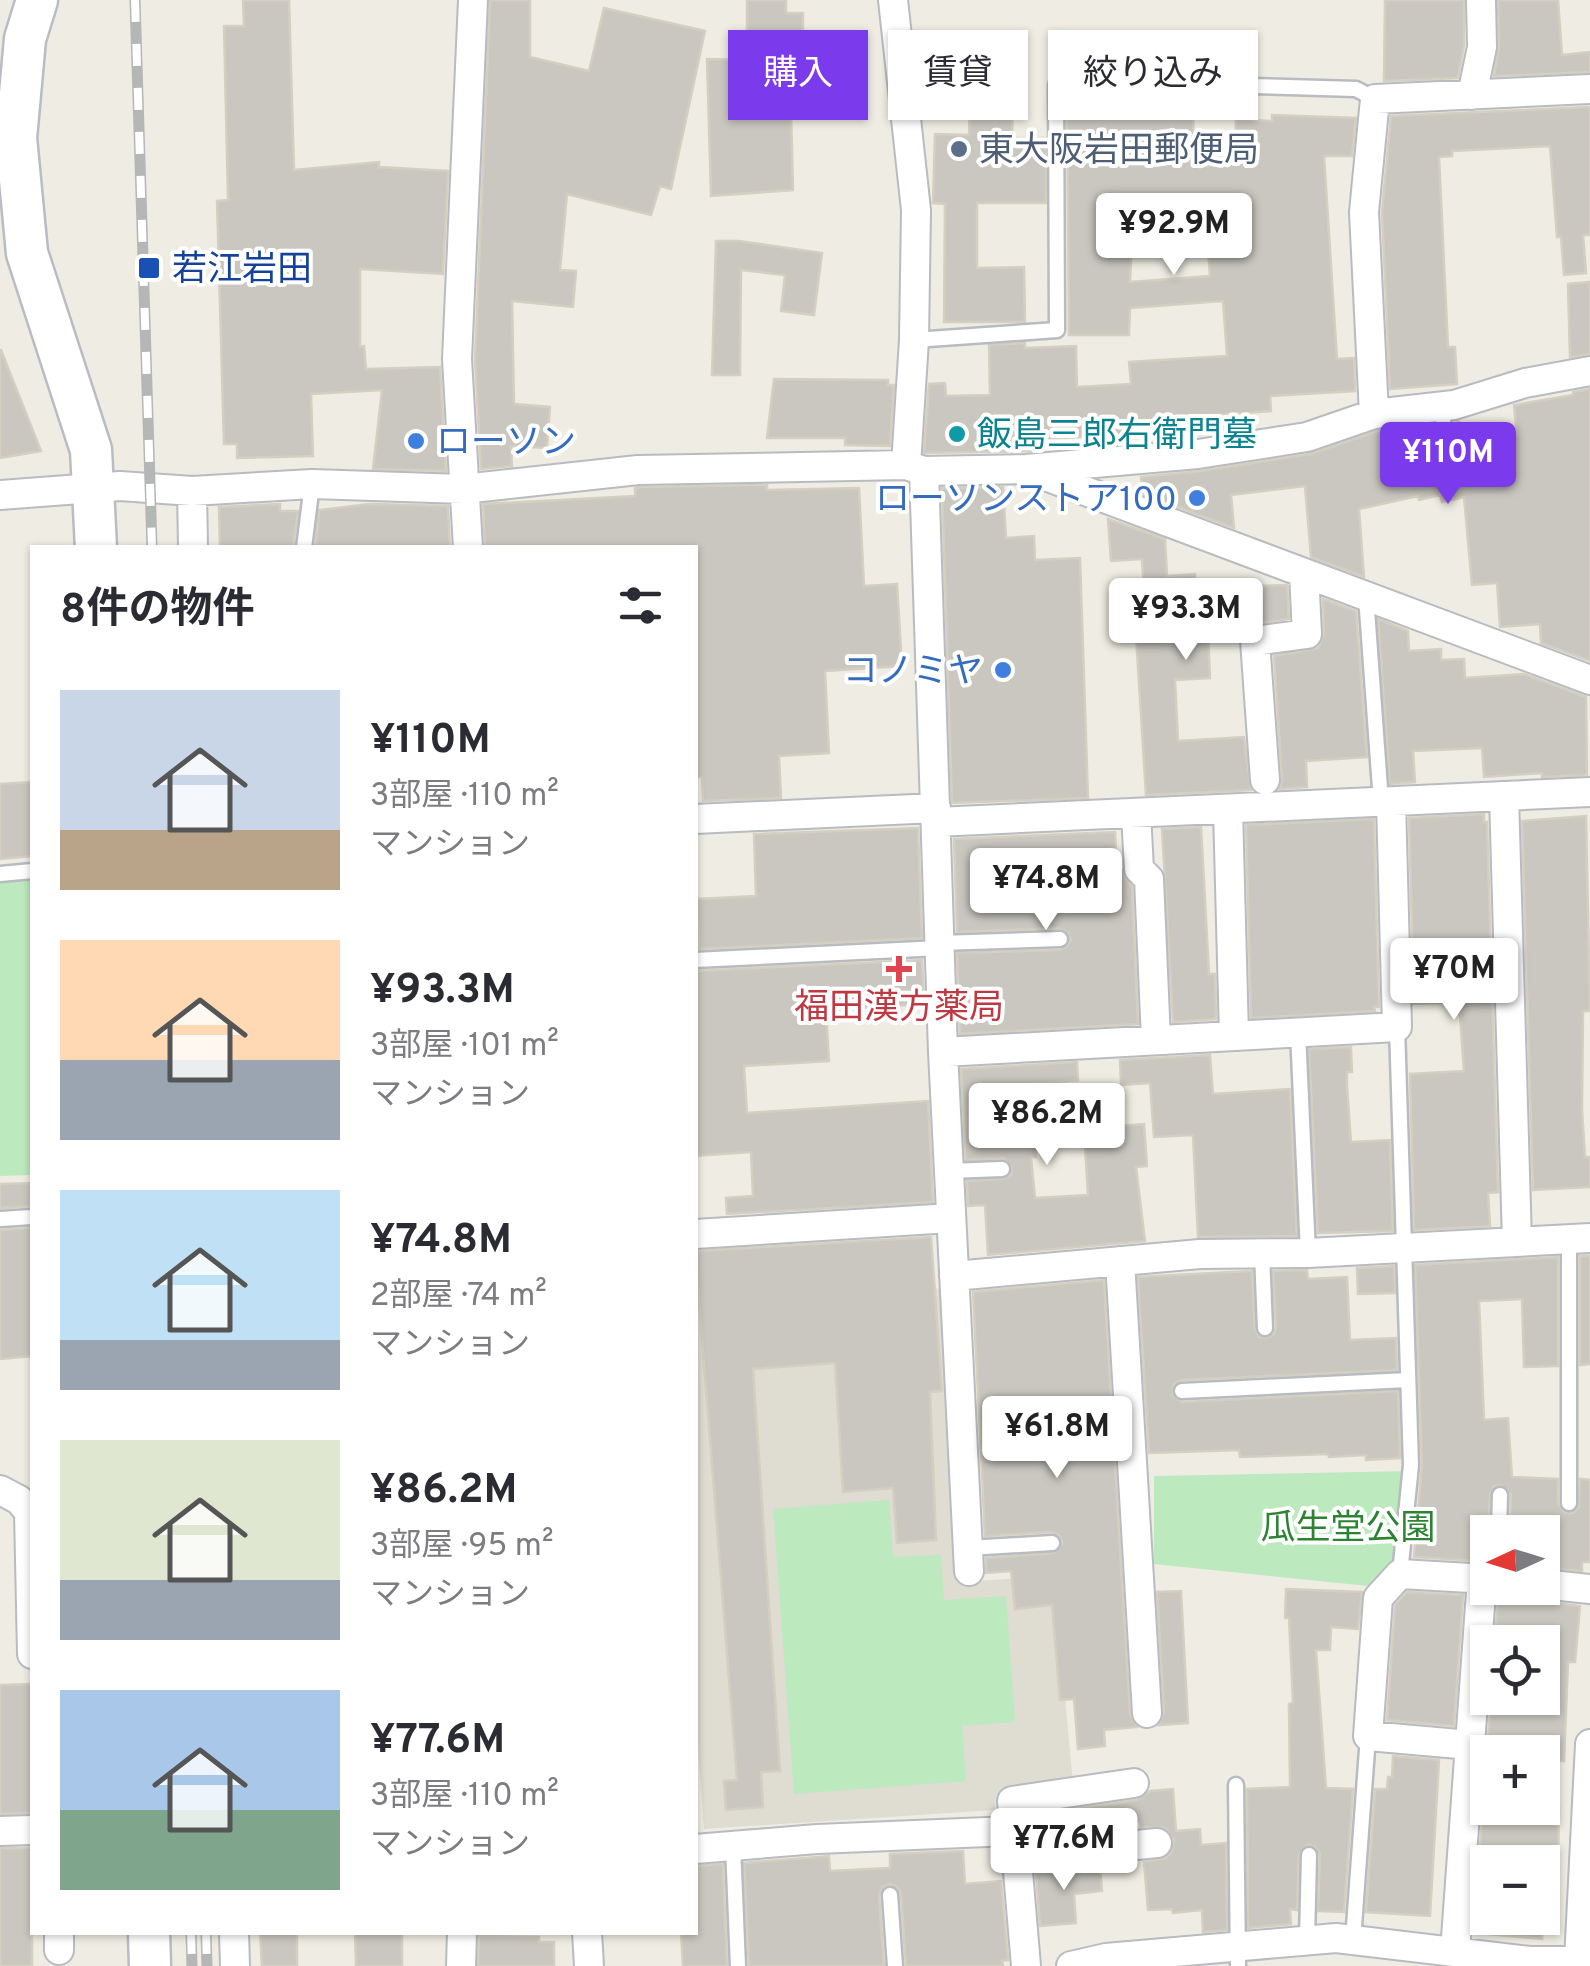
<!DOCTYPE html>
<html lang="ja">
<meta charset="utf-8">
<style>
:root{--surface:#fff;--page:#f2f2f3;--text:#2b2b33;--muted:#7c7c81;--accent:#7c3aed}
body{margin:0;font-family:Overpass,"Noto Sans JP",sans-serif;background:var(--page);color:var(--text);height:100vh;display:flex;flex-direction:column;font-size:38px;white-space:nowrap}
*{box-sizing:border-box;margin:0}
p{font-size:32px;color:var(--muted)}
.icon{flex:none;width:55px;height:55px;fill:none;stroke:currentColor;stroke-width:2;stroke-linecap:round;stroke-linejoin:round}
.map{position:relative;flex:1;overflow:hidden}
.panel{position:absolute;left:30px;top:545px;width:668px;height:1390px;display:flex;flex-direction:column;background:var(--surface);border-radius:0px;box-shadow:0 2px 8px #0004}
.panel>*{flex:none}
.top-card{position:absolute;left:728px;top:30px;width:712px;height:90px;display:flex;gap:20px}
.needle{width:65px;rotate:266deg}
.controls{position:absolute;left:1470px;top:1515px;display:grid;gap:20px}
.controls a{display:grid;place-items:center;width:90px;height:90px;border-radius:0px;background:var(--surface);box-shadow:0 2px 8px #0004;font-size:50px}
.price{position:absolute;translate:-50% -85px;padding:0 22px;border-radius:10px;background:#fff;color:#222;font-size:32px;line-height:65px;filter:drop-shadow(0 2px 5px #0008)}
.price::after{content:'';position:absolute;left:50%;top:60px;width:30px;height:22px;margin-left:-15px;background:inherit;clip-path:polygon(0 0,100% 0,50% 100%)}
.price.on{background:var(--accent);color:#fff}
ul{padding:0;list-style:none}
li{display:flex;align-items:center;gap:30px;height:250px;padding:0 30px}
li span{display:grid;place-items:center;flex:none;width:280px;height:200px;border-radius:0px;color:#555}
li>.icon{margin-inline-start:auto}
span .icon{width:120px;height:120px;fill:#fffc;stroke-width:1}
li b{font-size:42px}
h2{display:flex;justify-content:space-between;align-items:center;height:120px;padding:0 30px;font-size:42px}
.chip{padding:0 35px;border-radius:0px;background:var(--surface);box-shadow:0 2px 8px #0004;font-size:35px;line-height:90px}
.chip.on{background:var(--accent);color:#fff}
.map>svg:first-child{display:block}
.education{fill:#dfdcd2}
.green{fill:#bde9be}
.building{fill:#cac7c0;stroke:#d4cfc1;stroke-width:2.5;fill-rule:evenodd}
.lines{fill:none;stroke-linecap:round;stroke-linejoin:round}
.lane-casing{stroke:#b8bbc0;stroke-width:19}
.street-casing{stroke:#b8bbc0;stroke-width:32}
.secondary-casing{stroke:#b9bcc3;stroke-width:45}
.lane{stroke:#fff;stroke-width:14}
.street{stroke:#fff;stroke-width:28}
.secondary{stroke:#fff;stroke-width:40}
.rail-casing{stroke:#b5b6b6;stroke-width:11}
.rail{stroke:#fff;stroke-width:8;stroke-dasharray:22;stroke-linecap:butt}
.service-dot{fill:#5c6f8a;stroke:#fff;stroke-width:4}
.transit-dot{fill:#1a4fb4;stroke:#fff;stroke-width:4}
.culture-dot{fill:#0f9aa8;stroke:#fff;stroke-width:4}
.shop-dot{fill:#3f7fe0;stroke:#fff;stroke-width:4}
.health-dot{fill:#e0444e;stroke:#fff;stroke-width:4}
.labels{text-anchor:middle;stroke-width:8;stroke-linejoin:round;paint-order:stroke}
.service-label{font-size:35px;fill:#4e5e75;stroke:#fff;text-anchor:start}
.transit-label{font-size:35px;fill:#164399;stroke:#fff;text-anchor:start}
.culture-label{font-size:35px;fill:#0d838f;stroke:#fff;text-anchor:start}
.shop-label{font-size:35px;fill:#366cbe;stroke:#fff;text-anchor:end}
.health-label{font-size:35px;fill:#be3a42;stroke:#fff}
.park-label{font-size:35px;fill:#2c8332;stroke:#fff}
</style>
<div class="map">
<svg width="1590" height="1966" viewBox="0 0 1590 1966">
<rect width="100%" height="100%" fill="#efede3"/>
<path class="education" d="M946 1288 960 1582 1054 1576 1073 1784 996 1795 995 1810 704 1829 695 1706V1304Z"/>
<path class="green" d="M32 877V1175L0 1176V880Z
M1411 1471 1402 1559 1368 1586 1154 1564V1476Z
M889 1500 893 1557 941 1555 944 1600 1006 1596 1015 1722 962 1726 966 1781 794 1794 773 1509Z"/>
<path class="building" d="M243 0H289L294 170 379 162V167L448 171 443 274 360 269V347L364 346 366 369 440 367 446 471 373 469 382 390 311 394 313 456 237 458V444H224L217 201 228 200 224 26H244Z
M490 0H530V57L589 71 604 8 705 31 671 189 660 186 651 215 567 194 560 270 576 271 573 307 512 301 514 404 550 407 547 448 511 446 512 466 481 469 475 359Z
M747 0H786V13H803V58L810 57 811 82 840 81V110L791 111 793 190 711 196 707 59 747 60Z
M1385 0H1464V45L1458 78 1384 81Z
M1498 0H1558L1562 55 1590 52V72L1494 76 1499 47Z
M970 96 1013 97 1012 138H1046V203H977V268L1024 267 1025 322H944L945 204 933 203 935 134 969 135Z
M1142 99 1194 102 1192 166 1234 164 1236 119 1272 121V115L1356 118 1352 156H1324L1337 359 1354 358 1355 391 1270 396 1271 411 1144 420 1145 433 1032 440V451L924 453 929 384 945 383 946 396 990 395 989 345 1025 343V348L1076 346 1077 387 1131 384 1129 362 1227 356 1223 301 1130 308 1129 335H1069L1067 101ZM1207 235 1210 276 1130 282 1132 240Z
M1590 107V235H1583L1586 273 1564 275 1561 237H1557L1550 146 1452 151V156L1439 157 1448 347H1455L1457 384 1390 389 1382 212 1391 116Z
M716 241H739L822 253 814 315 781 311 785 275 741 270 740 375H712Z
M1590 282V354L1570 357 1568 284Z
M0 350H1L41 451 0 458Z
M774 379 888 380V385H894L890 446 845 445V438H767Z
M1590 389V661L1541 643 1540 624 1500 627 1497 583 1472 585 1464 497 1442 502 1440 495 1419 500 1418 496 1359 509 1364 577 1311 557 1305 486 1231 495 1234 528 1143 494 1141 477 1201 471 1310 454 1378 431 1433 425 1441 476 1446 482 1454 483 1462 472 1454 423 1459 422 1463 478 1476 479 1481 440 1517 435 1514 405 1573 395V392Z
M767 485V490L859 488 864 586 897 584 902 666 825 671 829 753 779 756 781 798 703 801 702 777H695V548H485L483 504 635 496V488L639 487Z
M1003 487 1006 538 1034 536 1035 560 1080 558 1088 798 952 803 942 488Z
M280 504V511H298L293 548H220L219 507Z
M370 504 448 506 450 548H315L319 510Z
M1108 519 1165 539 1167 576 1195 574V584L1230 581V587L1287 585 1289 619 1253 624 1242 630 1208 632 1210 678 1175 680 1178 741 1244 737 1251 790 1146 795 1135 619H1146L1142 559 1111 561Z
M1323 599 1356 611 1367 757 1306 761 1307 787 1280 789 1282 779 1274 656 1318 648 1324 634Z
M1378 619 1408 631 1409 651 1441 649V660L1464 659 1465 678 1524 674 1586 697 1587 775 1542 777V773L1484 777 1482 748 1413 751 1415 782 1390 784Z
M32 782V856L0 859V784Z
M1484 814V822H1487L1498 1192 1488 1193 1490 1226 1414 1230 1410 1074 1464 1071 1459 1002 1414 1004 1409 818Z
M1586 816 1590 1011H1583L1582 1110 1585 1157H1590V1187L1533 1190 1522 821Z
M1374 819 1379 1007H1374L1375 1011 1251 1018 1246 825Z
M1201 827 1209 974H1215L1216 1019 1173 1022 1162 829Z
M918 828 922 938 699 949 697 899 756 896 754 834Z
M1115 832 1117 870H1122L1132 887 1138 1024 960 1034 957 953 1060 950 1066 947 1071 940 1068 933 1060 928 957 932 954 839Z
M922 960 924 1004 826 1010 829 1061 744 1066 747 1113 928 1101 933 1202 727 1214 726 1198 753 1196 751 1152 695 1156V971Z
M1351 1047 1352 1072H1347V1087L1351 1142 1390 1140 1393 1231 1318 1233 1309 1049Z
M1210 1055 1213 1094 1290 1089 1297 1236 1198 1237 1193 1135 1154 1137 1150 1083 1121 1085 1120 1060Z
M1077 1062 1078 1080 1030 1084 1036 1157H1031L1035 1198 1088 1195 1084 1129 1144 1124 1147 1166 1136 1167 1145 1241 988 1255 985 1205 968 1206 967 1181 1003 1179 1011 1175 1012 1168 1003 1158 966 1160 961 1069Z
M32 1183V1206L0 1208V1184Z
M32 1228V1356L0 1359V1230Z
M931 1237 942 1391 930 1392 936 1540 897 1543 893 1488 843 1492 835 1363 753 1369 780 1771 761 1772 763 1807 726 1810 724 1781 737 1780 695 1251Z
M1580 1256H1590V1364L1580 1365Z
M1558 1257V1366L1524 1367 1522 1299 1479 1301 1484 1420 1508 1418 1512 1477 1558 1479V1504L1565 1513H1573L1579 1507 1580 1479 1590 1480V1562H1582V1571L1542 1567V1532H1510L1511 1494 1501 1485 1494 1486 1490 1494 1488 1532H1482V1561L1414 1557 1422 1465 1415 1265Z
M1394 1266 1395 1293 1358 1294 1357 1268Z
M1307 1270 1308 1279 1347 1277 1350 1340 1396 1338 1397 1370 1181 1380 1173 1385V1396L1183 1402 1398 1391 1400 1458 1366 1460V1455L1329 1457 1328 1454 1240 1457 1239 1450 1149 1453 1138 1277 1252 1271 1255 1329 1259 1337 1266 1338 1274 1334 1276 1328 1273 1271Z
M1104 1280 1130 1714 1137 1727 1104 1730 1105 1746 1078 1749 1074 1699 1060 1700 1052 1605 1015 1609 1011 1571 986 1573V1558L1054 1553 1063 1543 1060 1536 1052 1532 985 1536 973 1292Z
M1286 1589 1362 1592 1358 1629 1331 1627 1330 1650H1316L1326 1788 1353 1789 1344 1912 1318 1911 1320 1854 1315 1847 1308 1844 1299 1854 1297 1910 1290 1909 1291 1924 1248 1928 1247 1789 1290 1787 1289 1704 1293 1703 1289 1618H1285Z
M1181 1591 1188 1723 1159 1725 1164 1712 1157 1592Z
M1407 1592 1463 1595 1454 1726 1387 1720 1395 1605Z
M1498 1594 1530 1596 1540 1601 1580 1606 1575 1662H1568L1564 1761 1542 1760V1752H1487L1491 1699 1533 1702 1534 1698H1542V1642H1495Z
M32 1684V1813L0 1814V1685Z
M1393 1756 1439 1760 1430 1916 1366 1912 1375 1789H1387L1388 1777H1392Z
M1173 1789 1176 1831 1200 1829 1201 1845 1226 1843 1227 1930 1203 1932 1202 1910 1173 1913 1172 1909 1148 1910 1144 1862 1166 1858 1172 1851 1174 1840 1165 1828 1141 1827 1140 1821 1088 1824 1089 1832 1033 1838 1031 1816 1137 1800 1150 1791Z
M1483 1808H1559L1558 1862H1479Z
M0 1848H32V1966H0Z
M963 1851 965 1884 1001 1881 1008 1960 1002 1961 1003 1966H906L901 1894 898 1888 890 1884 883 1887 879 1895 884 1966H749L744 1863 829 1856 830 1871 890 1868V1854Z
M723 1864 727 1966H683L681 1932H695V1866Z
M1100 1866 1102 1891 1074 1894 1076 1923 1040 1926 1036 1873Z
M1479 1918H1544L1542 1939 1478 1933Z
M260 1932H297V1966H262Z
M355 1932H402V1966H356Z
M479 1936 539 1937V1942H554V1966H478Z"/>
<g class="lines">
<defs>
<path id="lane" d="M1251 86 1356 89 1375 99
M914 340 1057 330 1056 85 1190 88
M1441 407 1451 473
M304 548 312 484
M1366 596 1381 802
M0 874 32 871
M939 943 1060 939
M695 960 940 948
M1397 1027 1411 1465 1400 1574
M1298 1032 1308 1253
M949 1171 1002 1169
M0 1219 32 1217
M1569 1239V1503
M1262 1254 1265 1328
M1182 1391 1408 1380
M1499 1532 1500 1495
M968 1548 1052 1543
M1236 1785 1238 1966
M733 1846 738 1966
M890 1895 895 1966
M1307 1940 1309 1855
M1353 1940 1368 1736"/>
<path id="street" d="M893 0 916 210 914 340 906 465
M1472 95 1482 47 1481 0
M1374 414 1364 212 1375 99 1590 89
M924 471 943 1052 969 1571
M1032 471 1590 680
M192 491 193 548
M0 495 120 486 192 491 312 484 463 489 638 470 906 465 924 471 1026 469 1198 454 1307 437 1374 414 1454 405 1525 383 1590 371
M468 548 457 359 473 0
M1265 780 1255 641 1307 634 1304 573
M1504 796 1517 1242
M1228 809 1234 1036
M1136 813 1139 869 1149 879 1156 1040
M695 819 936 808
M936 822 1590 792
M943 1052 1397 1027 1391 802
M695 1234 951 1218
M1120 1261 1147 1713
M954 1276 1200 1254 1308 1253 1590 1238
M0 1490 19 1500 29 1512 32 1654
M1542 1584 1590 1589
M1470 1745 1368 1736 1378 1598 1400 1574 1488 1579
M0 1831 32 1830
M695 1849 817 1839 1012 1831
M1015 1857 1157 1843
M234 1932 235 1966
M587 1932 589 1966
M59 1950V1932
M1455 1952 1482 1578
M1579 1961 1590 1744
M461 1966 462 1932
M1026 1966 1012 1801 1134 1783
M1071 1966 1106 1958 1336 1938 1530 1961H1590"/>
<path id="secondary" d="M37 0 25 39 16 138 27 253 91 450 96 548
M149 1932 150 1966"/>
</defs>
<use href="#lane" class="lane-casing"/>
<use href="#street" class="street-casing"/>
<use href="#secondary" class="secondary-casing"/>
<use href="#lane" class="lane"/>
<use href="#street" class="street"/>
<use href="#secondary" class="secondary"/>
<defs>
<path id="rail" d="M135 0 152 548
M191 1932 192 1966
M206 1932 207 1966"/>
</defs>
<use href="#rail" class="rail-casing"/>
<use href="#rail" class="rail"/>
</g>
<circle class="service-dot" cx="959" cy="149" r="10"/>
<rect class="transit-dot" x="137" y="256" width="24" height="24" rx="5"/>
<circle class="culture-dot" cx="957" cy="434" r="10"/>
<g class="shop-dot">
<circle cx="416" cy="441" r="10"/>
<circle cx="1197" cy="498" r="10"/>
<circle cx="1003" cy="670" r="10"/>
</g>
<path class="health-dot" d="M894 954h10v10h10v10h-10v10h-10v-10h-10v-10h10z"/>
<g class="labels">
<g class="service-label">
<text x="979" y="161">東大阪岩田郵便局</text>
</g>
<g class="transit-label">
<text x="172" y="280">若江岩田</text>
</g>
<g class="culture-label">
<text x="977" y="446">飯島三郎右衛門墓</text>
</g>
<g class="shop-label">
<text x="436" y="453" text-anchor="start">ローソン</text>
<text x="1177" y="510">ローソンストア100</text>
<text x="983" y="682">コノミヤ</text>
</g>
<g class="health-label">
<text x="899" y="1018">福田漢方薬局</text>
</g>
<g class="park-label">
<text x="1348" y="1539">瓜生堂公園</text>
</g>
</g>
</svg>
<div class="controls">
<a><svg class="needle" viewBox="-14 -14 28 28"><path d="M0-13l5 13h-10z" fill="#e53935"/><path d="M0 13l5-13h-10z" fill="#7c7c81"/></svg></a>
<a><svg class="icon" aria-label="locate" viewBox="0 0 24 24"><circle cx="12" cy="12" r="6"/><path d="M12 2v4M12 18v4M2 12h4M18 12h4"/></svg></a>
<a>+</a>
<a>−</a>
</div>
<b class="price" style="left:1174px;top:278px">¥92.9M</b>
<b class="price on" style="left:1448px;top:507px">¥110M</b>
<b class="price" style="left:1186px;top:663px">¥93.3M</b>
<b class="price" style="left:1046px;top:933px">¥74.8M</b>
<b class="price" style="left:1454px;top:1023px">¥70M</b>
<b class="price" style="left:1047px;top:1168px">¥86.2M</b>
<b class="price" style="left:1057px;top:1481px">¥61.8M</b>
<b class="price" style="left:1064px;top:1893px">¥77.6M</b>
<div class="top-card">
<a class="chip on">購入</a>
<a class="chip">賃貸</a>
<a class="chip">絞り込み</a>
</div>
<section class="panel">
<h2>8件の物件<svg class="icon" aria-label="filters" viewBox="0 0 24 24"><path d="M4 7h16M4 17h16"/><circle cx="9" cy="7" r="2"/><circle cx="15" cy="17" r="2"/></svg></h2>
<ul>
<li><span style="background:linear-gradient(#c9d6e8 70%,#b9a48a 0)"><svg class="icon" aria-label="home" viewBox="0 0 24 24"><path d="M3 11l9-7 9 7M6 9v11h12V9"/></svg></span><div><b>¥110M</b><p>3部屋 · 110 m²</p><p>マンション</p></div></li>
<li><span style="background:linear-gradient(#ffd9b3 60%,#9aa5b1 0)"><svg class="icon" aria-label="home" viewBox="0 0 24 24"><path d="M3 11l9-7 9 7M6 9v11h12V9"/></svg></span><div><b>¥93.3M</b><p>3部屋 · 101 m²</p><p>マンション</p></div></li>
<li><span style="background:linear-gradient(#bfe0f5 75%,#9aa5b1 0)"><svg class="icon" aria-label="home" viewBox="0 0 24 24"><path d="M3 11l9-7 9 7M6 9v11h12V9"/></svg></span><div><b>¥74.8M</b><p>2部屋 · 74 m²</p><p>マンション</p></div></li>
<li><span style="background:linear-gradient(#dfe7d0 70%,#9aa5b1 0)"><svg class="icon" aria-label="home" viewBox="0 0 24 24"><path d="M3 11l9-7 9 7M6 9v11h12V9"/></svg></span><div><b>¥86.2M</b><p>3部屋 · 95 m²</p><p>マンション</p></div></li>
<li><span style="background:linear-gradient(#a9c7e8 60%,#7fa58c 0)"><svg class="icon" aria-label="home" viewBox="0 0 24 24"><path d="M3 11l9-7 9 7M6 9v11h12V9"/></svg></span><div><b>¥77.6M</b><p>3部屋 · 110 m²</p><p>マンション</p></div></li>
</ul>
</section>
</div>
